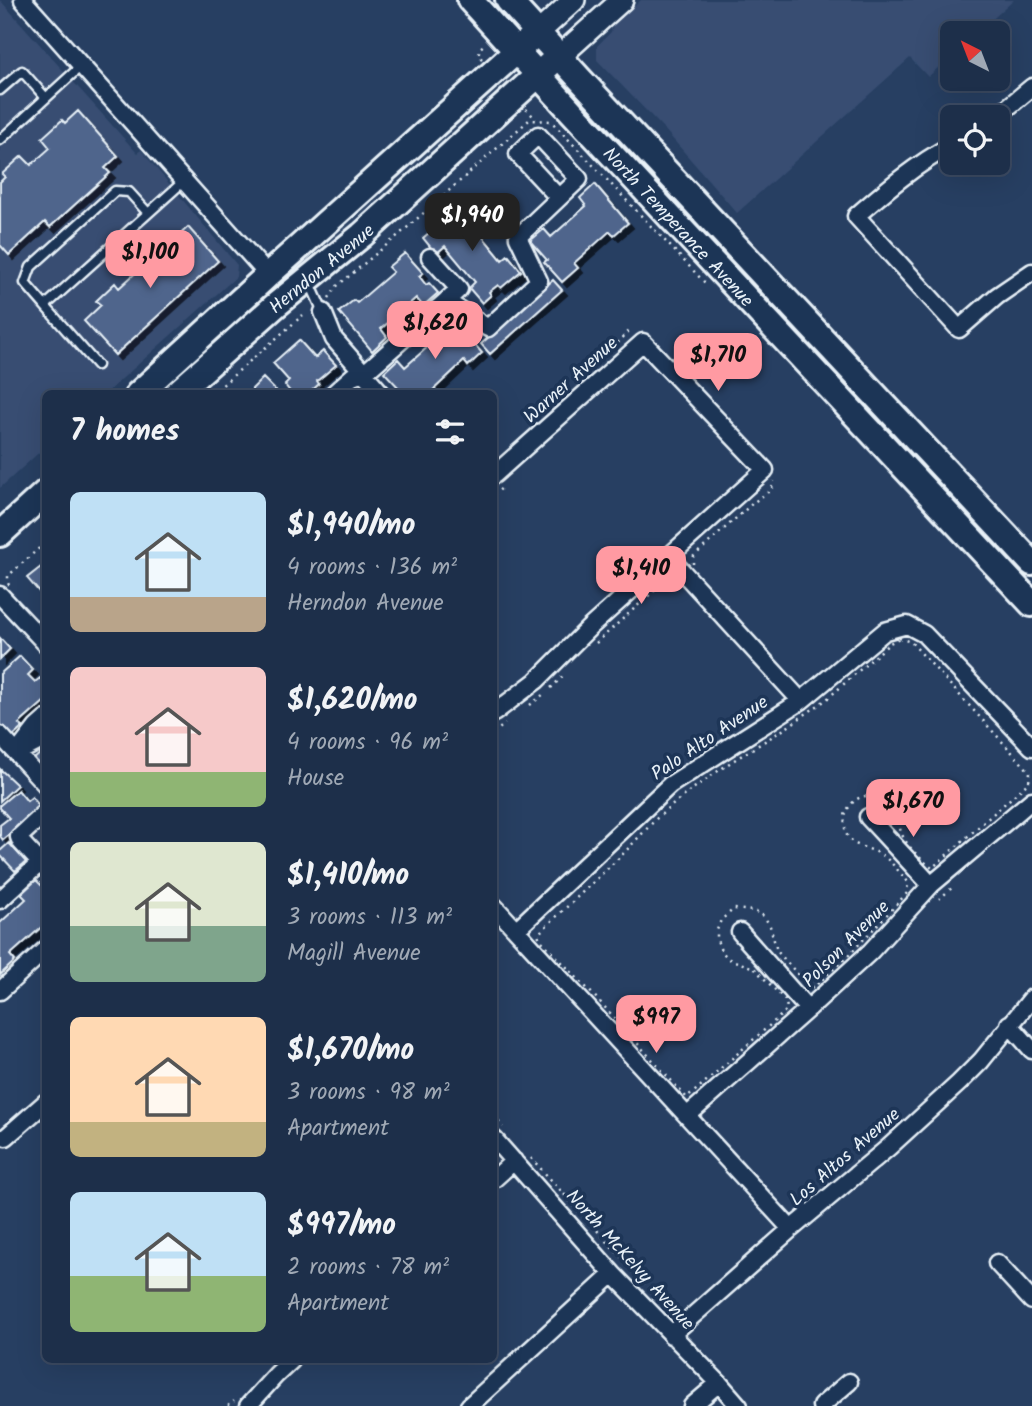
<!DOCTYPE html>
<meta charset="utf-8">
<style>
:root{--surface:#1d2f4a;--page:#253751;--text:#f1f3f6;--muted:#a0a9b5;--line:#3b4a62;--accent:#ff9aa2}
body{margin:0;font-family:Kalam,sans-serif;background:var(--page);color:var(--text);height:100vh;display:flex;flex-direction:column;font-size:26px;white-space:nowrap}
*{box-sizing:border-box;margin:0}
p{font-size:23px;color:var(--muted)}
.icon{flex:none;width:38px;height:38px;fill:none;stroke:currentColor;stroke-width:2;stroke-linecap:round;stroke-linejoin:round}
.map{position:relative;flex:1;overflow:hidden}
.side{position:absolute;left:42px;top:390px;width:455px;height:973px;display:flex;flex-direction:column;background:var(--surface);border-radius:10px;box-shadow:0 7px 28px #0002,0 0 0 2px var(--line)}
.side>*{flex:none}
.needle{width:46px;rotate:318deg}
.controls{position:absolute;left:940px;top:21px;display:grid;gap:14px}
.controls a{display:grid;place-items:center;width:70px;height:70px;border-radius:10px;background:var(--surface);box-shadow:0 7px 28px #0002,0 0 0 2px var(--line);font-size:35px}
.price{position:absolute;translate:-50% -60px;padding:0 16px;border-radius:14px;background:var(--accent);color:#111;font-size:23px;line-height:46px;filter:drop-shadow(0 2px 4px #0008)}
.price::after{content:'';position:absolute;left:50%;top:42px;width:21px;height:16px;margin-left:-10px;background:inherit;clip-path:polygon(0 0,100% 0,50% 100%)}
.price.on{background:#222;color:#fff}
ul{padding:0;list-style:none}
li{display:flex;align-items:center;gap:21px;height:175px;padding:0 28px}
li span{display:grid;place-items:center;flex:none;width:196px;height:140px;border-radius:10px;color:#555}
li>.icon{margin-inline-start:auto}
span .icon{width:84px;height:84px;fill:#fffc;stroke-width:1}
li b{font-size:30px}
h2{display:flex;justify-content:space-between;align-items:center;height:84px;padding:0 28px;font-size:30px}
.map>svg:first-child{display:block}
.built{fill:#374d72}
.building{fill:#4f658c;stroke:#e8f1f8;stroke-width:2;filter:url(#shadow)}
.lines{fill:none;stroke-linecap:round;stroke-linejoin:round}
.lane-casing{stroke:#e8f1f8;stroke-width:13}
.street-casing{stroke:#e8f1f8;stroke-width:21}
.secondary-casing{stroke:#e8f1f8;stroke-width:26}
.primary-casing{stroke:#e8f1f8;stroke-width:30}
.path{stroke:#e8f1f8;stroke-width:2.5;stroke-dasharray:2 5;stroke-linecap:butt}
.lane{stroke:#1d3557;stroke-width:8}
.street{stroke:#1d3557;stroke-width:16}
.secondary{stroke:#1d3557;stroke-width:21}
.primary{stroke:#1d3557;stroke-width:24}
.labels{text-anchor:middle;stroke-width:7;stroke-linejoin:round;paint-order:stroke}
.street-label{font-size:19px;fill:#e8f1f8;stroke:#1d3557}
</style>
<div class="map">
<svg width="1032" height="1406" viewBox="0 0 1032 1406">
<defs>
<filter id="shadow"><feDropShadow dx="5" dy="5" stdDeviation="0" flood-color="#0009"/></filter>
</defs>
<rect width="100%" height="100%" fill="#273f62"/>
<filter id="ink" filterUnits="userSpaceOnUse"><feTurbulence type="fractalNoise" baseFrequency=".0143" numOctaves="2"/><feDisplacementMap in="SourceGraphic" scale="14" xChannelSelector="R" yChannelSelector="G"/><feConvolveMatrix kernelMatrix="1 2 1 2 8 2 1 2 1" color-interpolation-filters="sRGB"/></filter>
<g filter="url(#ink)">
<path class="built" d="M0 0 137 153 141 150 237 265 236 277 105 394H46L45 447 0 488Z
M641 0H1014L977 33H952V55L928 77 910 58 737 213 664 129 597 60V46L611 32 613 26Z"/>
<path class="building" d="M78 111 118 156 105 168 110 173 50 227 45 222 9 255 0 245V182L5 177 2 174 22 156 31 165 50 148 42 138 62 120 65 123Z
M595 184 628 223 614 235 610 231 574 263 578 268 562 282 544 262 547 260 530 241 544 229 551 237 586 206 580 198Z
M462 205 472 218 469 220 502 260 508 255 521 271 501 288 498 285 489 292 491 295 482 303 469 288 475 282 445 246 436 254 423 238Z
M188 227 218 261 115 355 84 321 101 305 96 301 115 283 119 288 152 258 148 254 167 237 172 242Z
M405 253 423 273 419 276 426 285 429 283 438 293 423 306 416 298 381 329 387 337 372 351 339 312 354 300 357 303 393 272 388 267Z
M553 280 562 290 490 354 481 344Z
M449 315 482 353 468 366 464 361 429 394H400L398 393 401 390 384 372 398 359 405 367 440 336 434 328Z
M299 340 315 358 323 351 336 365 317 381 319 384 308 394H292L285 385 289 381 273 363Z
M263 378 279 394H248L252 390V389Z
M46 563V590L41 594 27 578Z
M0 638 10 649 0 659Z
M20 656 33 670 28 675 35 682 40 678 46 683V700L19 724 23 727 11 738 0 725V674Z
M44 750 46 751V775L32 761Z
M0 769 17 785 0 801Z
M18 790 27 801 32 797 41 808 3 840 0 836V825L9 818 0 808V805Z
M9 843 26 862 15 871 0 855V851Z
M36 880 46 890V923L10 955 15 961 0 975V923L26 899 21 894Z"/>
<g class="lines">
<defs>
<path id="lane" d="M0 90 22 71 46 98
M0 140 81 66
M310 283 323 312
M45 306 25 283 31 267 115 191 129 192 148 213
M97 365 45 306 184 181"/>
<path id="street" d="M23 0 268 275
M996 117 1032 87
M538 135 579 179 559 198 518 154Z
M952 145C916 164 886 190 856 216L959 329 997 296 1032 272
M430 257 459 289 446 301
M323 312 334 339 382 394
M333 394 353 376 369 369 446 301 488 328 539 281 518 237 559 198
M494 475 643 342 765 470 589 628 536 681 494 713
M669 557 801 701
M0 595 46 644
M46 719 37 727 17 753 46 738
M0 735 46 785
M46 812 19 837 21 842 46 869
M868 817 931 885
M0 900 40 863
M494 906 791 1229
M516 930 670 785 801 701 885 631 907 625 924 634 1032 747
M740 932 808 1009
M0 991 46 949
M1009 1024 1032 1050
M687 1116 808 1009 870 952 931 885 1032 800
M6 1137 46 1102
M494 1139 613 1274 719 1383 739 1406
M494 1179 514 1161
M997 1263 1032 1301
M671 1335 791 1229 889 1147 959 1083 981 1061 1032 998
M248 1406 276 1375 292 1360
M469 1406 613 1274
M692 1406 719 1383
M821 1406 849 1382"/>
<path id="secondary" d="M538 33 574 0
M559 57 622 0"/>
<g id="primary">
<path id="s1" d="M470 0 572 112 1032 604"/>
<path d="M508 0 579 78 1032 563"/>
<path d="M138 394 268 275 529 40"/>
<path id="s2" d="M176 394 276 305 362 235 550 64"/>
<path d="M0 534 46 492"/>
</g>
</defs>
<use href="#lane" class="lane-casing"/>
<use href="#street" class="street-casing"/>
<use href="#secondary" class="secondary-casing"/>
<use href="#primary" class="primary-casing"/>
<path class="path" d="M482 59 479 56V49L486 43
M526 109 536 119
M329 298 336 287 401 233 529 120 551 121 707 285
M613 348 628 332 634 331
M212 394 303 315
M494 495 504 486
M693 564V557L754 502 767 493 772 488 774 481
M9 585 8 583V576L46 542
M899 638 911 642 1030 772 1029 782 932 868C923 861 911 850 905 840 894 824 904 804 878 797 871 795 864 795 857 799 852 802 846 810 845 816 841 853 870 843 886 858 894 865 901 874 908 882L907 893 850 954 815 986 810 988 777 951 770 926 764 916 754 911 734 909 721 920 717 930V940L721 951 729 959 754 968 786 1001 787 1010 687 1098 601 1003 540 939 538 934 622 855 657 818 687 793 731 762 786 728 827 699 890 643Z
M596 643 665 581 674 583
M551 688 564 675
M530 705 544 694
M494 733 505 724
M939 899 953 887
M494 1116 503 1127
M531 1158 670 1310H677
M228 1406 234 1401"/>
<use href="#lane" class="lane"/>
<use href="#street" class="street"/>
<use href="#secondary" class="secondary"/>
<use href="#primary" class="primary"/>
</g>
</g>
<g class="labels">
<g class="street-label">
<text dy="7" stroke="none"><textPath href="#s1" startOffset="308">North Temperance Avenue</textPath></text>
<text dy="7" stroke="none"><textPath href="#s2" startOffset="192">Herndon Avenue</textPath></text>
<text transform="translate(570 379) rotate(-42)" y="7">Warner Avenue</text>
<text transform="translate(709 737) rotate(-34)" y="7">Palo Alto Avenue</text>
<text transform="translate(845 943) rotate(-45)" y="7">Polson Avenue</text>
<text transform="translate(844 1156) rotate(-41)" y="7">Los Altos Avenue</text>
<text transform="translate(631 1259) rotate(48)" y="7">North McKelvy Avenue</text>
</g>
</g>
</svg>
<div class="controls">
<a><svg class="needle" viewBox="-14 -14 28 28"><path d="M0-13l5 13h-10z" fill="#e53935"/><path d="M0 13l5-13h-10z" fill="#a0a9b5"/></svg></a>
<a><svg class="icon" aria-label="locate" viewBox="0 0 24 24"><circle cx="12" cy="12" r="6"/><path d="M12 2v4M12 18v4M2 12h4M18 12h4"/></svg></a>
</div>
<b class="price on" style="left:472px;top:253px">$1,940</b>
<b class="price" style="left:150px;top:290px">$1,100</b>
<b class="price" style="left:435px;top:361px">$1,620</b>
<b class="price" style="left:718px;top:393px">$1,710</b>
<b class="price" style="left:641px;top:606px">$1,410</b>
<b class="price" style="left:913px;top:839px">$1,670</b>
<b class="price" style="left:656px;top:1055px">$997</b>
<section class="side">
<h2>7 homes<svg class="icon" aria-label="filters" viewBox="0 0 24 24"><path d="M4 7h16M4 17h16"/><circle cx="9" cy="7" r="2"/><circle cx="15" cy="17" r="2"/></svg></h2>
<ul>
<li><span style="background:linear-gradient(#bfe0f5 75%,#b9a48a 0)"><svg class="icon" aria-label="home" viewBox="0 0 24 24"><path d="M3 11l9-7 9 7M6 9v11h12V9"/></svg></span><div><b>$1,940/mo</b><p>4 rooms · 136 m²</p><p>Herndon Avenue</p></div></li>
<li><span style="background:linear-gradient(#f6c9c9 75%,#8fb573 0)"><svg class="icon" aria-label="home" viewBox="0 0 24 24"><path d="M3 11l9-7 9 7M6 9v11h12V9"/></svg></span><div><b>$1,620/mo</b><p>4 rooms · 96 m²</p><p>House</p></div></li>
<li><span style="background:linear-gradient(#dfe7d0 60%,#7fa58c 0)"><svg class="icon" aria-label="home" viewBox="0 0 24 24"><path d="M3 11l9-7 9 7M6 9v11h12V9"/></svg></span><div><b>$1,410/mo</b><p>3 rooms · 113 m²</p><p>Magill Avenue</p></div></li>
<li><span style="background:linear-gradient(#ffd9b3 75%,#c2b280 0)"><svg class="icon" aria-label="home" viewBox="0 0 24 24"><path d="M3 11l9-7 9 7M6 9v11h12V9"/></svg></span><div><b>$1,670/mo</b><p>3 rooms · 98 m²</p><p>Apartment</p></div></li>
<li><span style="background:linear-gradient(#bfe0f5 60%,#8fb573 0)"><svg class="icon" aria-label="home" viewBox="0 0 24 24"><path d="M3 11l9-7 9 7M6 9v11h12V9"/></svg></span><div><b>$997/mo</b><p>2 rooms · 78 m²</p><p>Apartment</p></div></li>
</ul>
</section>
</div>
